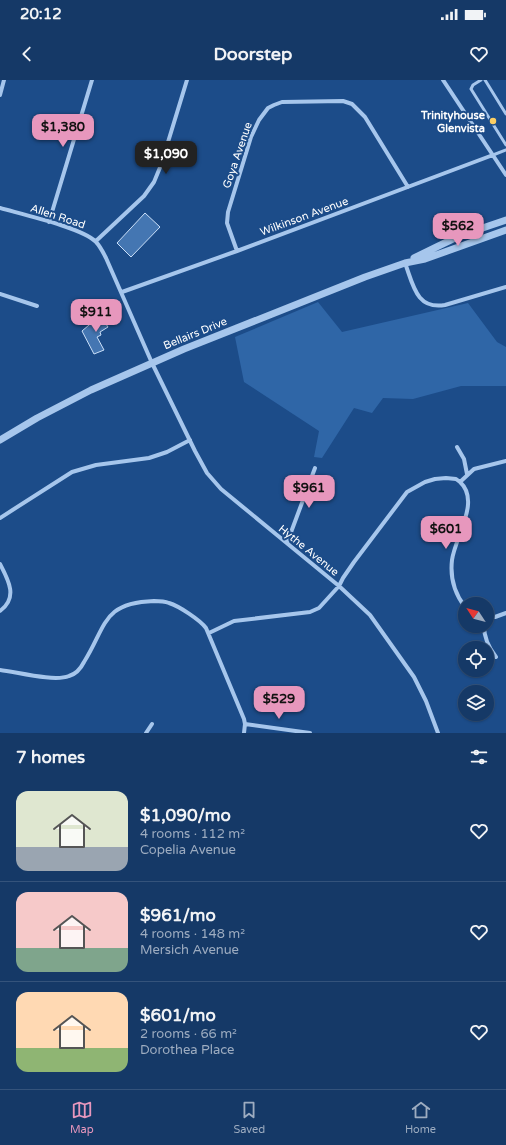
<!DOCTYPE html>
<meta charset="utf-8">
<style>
:root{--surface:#153967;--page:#1e406d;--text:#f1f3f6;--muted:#9dacc0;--line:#34537b;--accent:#e797bd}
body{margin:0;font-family:"Varela Round",sans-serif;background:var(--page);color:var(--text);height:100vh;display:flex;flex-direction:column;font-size:15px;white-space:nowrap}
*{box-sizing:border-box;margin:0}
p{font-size:13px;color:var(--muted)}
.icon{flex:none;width:22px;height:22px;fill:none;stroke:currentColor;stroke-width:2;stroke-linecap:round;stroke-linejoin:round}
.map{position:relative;height:653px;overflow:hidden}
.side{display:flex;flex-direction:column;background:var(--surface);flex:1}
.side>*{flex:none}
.needle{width:26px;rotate:306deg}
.buttons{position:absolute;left:458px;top:517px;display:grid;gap:8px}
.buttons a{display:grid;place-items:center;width:36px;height:36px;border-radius:50%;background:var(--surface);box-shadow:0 1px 3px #0004,0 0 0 1px var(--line);font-size:20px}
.price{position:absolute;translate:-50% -34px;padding:0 9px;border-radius:8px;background:var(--accent);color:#111;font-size:13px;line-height:26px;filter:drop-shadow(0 1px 2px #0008)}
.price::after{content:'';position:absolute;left:50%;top:24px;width:12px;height:9px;margin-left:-6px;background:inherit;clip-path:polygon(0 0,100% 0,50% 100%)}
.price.current{background:#222;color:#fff}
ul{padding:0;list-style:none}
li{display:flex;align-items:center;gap:12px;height:100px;padding:0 16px}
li+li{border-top:1px solid var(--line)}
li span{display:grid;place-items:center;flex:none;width:112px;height:80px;border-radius:12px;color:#555}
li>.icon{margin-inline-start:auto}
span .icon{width:48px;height:48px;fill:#fffc;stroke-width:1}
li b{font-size:17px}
h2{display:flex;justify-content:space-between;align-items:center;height:48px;padding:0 16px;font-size:17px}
.status{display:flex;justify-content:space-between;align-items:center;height:28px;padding:0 20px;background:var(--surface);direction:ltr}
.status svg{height:11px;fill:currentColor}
header{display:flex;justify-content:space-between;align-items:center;height:52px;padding:0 16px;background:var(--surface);font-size:18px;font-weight:700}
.menu{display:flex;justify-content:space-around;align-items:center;height:56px;border-top:1px solid var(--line);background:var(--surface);font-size:11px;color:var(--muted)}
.menu a{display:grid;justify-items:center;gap:2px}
.menu .current{color:var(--accent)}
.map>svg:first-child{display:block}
.green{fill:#2f66a7}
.building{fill:#4476b2;stroke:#cbe0f9}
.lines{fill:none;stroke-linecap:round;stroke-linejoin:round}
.service{stroke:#a6c6ec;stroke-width:3}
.minor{stroke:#a6c6ec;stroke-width:4}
.tertiary{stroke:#a6c6ec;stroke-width:7}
.poi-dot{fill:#fccf64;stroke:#1c4c89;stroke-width:1.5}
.labels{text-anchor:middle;stroke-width:4;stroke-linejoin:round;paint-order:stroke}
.poi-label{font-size:11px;font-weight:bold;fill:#fff;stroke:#1c4c89;text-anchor:end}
.street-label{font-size:11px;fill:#fff;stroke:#1c4c89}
</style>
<div class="status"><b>20:12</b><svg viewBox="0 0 49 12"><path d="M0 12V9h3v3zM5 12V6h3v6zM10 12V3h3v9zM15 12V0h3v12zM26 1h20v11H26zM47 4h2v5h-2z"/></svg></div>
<header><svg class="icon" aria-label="back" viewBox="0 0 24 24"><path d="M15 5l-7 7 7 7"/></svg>Doorstep<svg class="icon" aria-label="heart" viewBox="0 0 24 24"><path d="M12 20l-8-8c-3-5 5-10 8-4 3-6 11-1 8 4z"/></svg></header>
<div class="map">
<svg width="506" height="653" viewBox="0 0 506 653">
<rect width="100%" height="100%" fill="#1c4c89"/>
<path class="green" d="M318 222 342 252 468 223 497 262 506 267V306H461L413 319 383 318 372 333 354 328 322 378 314 377 319 351 244 302 235 257Z"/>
<path class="building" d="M145 133 160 147 131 177 117 163Z
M103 233 112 239 106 244 108 247 100 252 101 255 97 257 104 270 94 274 82 251Z"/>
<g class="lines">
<path class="service" d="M481 0 473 5 471 9 506 65
M485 0 506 34
M493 75 506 70"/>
<path class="minor" d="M443 0 506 95
M0 15 4 0
M0 128C21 134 83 148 96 162 100 166 103 172 106 178L152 283 195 371 207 393 221 409 339 506 370 535 414 597 426 621 438 653
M49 142 92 0
M96 161 144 116 154 102 161 85 187 0
M237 171 227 143 228 132 251 57 259 40 268 28 274 25 282 22 343 21 352 24 365 37 408 107
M405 183C413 204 416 230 445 225L506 207
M122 212 237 171 493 75
M0 214 37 226
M457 367 464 379 467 394
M460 402C481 421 455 457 452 480 450 497 455 514 465 527
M0 438 72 392 96 385 149 378 167 372 190 360
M287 463 315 388
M0 484C9 501 18 518 0 531
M487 537H495L506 533
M484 546C484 558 489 568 496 577
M209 553 234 541 310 532 319 528 339 506 343 498 354 482 407 412 425 402 435 399 446 398 456 399 460 402 474 389 506 381
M0 590C17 592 54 602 69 596 76 594 81 588 84 582 107 545 102 523 154 521 159 521 164 521 169 523 179 526 200 540 206 548L244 639 245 644 244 653
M245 644 310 653
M146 653 152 644"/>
<path class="tertiary" d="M414 178 459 156 506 140
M0 360 37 338 91 310 184 269 365 197 405 183 425 179 506 150"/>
</g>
<circle class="poi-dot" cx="493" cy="41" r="4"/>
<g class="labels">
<g class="poi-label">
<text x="485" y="39">Trinityhouse<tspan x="485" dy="13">Glenvista</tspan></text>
</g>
<g class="street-label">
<text transform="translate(237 75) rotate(-71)" y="4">Goya Avenue</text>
<text transform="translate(58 136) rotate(18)" y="4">Allen Road</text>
<text transform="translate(304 136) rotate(-20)" y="4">Wilkinson Avenue</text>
<text transform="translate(195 253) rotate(-22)" y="4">Bellairs Drive</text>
<text transform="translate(309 470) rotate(39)" y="4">Hythe Avenue</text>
</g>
</g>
</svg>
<div class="buttons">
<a><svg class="needle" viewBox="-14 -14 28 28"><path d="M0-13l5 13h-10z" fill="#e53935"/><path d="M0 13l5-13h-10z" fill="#9dacc0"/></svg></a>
<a><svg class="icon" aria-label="locate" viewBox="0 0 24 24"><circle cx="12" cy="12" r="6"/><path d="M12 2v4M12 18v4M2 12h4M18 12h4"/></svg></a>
<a><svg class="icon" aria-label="layers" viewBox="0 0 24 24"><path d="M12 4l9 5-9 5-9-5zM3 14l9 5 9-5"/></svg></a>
</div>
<b class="price" style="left:63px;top:68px">$1,380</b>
<b class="price current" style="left:166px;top:95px">$1,090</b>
<b class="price" style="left:458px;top:167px">$562</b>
<b class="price" style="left:96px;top:253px">$911</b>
<b class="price" style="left:309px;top:429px">$961</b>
<b class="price" style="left:446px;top:470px">$601</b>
<b class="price" style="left:279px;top:640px">$529</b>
</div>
<section class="side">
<h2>7 homes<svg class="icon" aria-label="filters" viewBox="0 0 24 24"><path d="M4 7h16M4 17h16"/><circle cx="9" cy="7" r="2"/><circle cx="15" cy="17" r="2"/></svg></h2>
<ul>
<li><span style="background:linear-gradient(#dfe7d0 70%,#9aa5b1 0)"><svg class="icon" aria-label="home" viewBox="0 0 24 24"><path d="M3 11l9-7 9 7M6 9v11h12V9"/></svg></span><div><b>$1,090/mo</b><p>4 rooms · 112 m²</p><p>Copelia Avenue</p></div><svg class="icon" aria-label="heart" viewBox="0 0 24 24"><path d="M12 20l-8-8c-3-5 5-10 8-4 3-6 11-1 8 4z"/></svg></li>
<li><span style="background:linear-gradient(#f6c9c9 70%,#7fa58c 0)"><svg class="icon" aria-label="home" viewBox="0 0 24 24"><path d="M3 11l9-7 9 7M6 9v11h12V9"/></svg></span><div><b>$961/mo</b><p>4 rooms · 148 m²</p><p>Mersich Avenue</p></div><svg class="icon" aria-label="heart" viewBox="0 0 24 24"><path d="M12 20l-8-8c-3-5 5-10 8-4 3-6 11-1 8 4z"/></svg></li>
<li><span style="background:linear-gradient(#ffd9b3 70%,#8fb573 0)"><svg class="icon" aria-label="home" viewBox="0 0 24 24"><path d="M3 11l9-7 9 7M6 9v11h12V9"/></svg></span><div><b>$601/mo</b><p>2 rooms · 66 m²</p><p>Dorothea Place</p></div><svg class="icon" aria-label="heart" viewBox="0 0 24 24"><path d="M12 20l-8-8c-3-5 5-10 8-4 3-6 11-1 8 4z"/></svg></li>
</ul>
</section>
<nav class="menu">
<a class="current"><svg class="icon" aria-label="map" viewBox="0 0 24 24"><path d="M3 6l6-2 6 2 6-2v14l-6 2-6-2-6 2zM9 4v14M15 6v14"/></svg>Map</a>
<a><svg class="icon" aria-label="saved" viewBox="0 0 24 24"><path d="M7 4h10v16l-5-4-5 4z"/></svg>Saved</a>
<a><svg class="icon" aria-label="home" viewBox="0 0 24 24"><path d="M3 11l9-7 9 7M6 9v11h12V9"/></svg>Home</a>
</nav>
